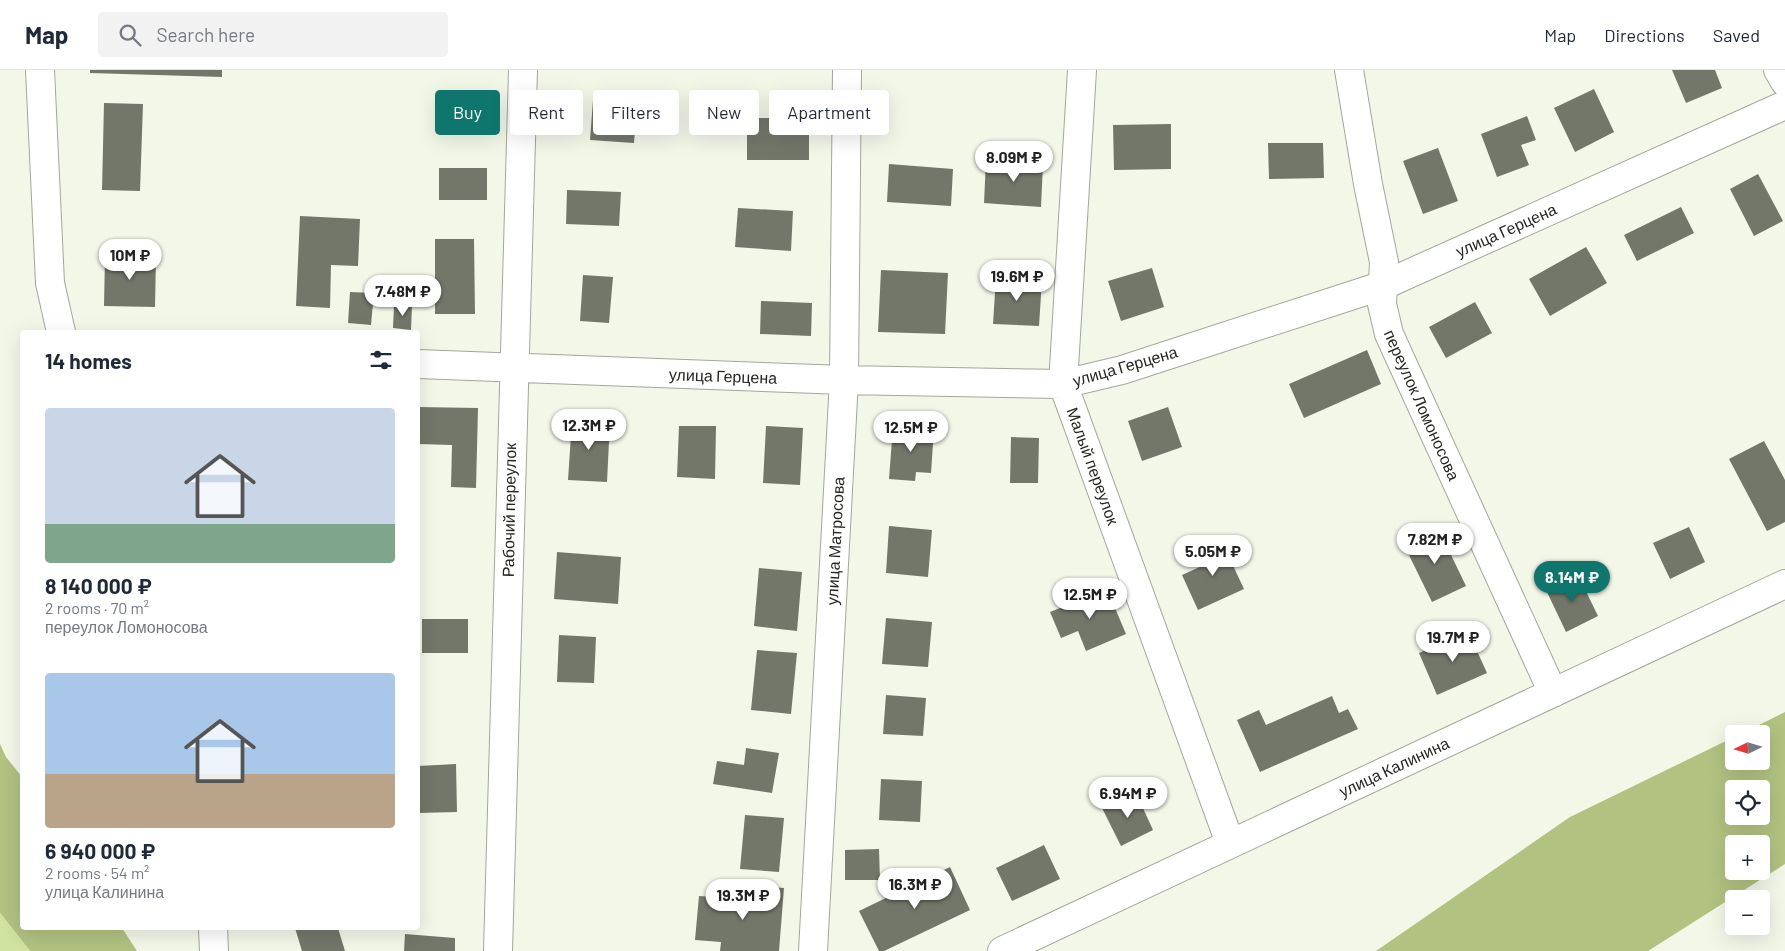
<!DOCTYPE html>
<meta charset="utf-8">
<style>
:root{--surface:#fff;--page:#f2f2f3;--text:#1f2937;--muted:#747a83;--line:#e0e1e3;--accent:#0f766e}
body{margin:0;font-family:Barlow,sans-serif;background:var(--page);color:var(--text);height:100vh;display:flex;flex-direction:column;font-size:19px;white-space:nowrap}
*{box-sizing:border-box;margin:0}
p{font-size:16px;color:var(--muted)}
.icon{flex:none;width:28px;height:28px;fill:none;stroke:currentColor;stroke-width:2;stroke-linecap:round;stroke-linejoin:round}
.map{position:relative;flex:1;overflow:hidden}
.panel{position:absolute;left:20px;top:260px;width:400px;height:600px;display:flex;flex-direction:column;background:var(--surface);border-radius:5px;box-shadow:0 5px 20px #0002}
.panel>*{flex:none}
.top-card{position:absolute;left:435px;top:20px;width:475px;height:45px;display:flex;gap:10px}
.needle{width:32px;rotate:265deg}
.fabs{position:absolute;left:1725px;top:655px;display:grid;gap:10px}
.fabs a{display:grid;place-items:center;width:45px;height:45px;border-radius:5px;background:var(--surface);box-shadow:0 5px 20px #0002;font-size:25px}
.price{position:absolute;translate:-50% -42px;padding:0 11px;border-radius:18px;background:#fff;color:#222;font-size:16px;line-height:32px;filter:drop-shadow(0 1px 2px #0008)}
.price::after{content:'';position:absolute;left:50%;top:30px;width:15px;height:11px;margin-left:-8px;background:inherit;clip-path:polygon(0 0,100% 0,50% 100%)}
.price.current{background:var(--accent);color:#fff}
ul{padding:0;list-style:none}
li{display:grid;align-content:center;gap:10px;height:265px;padding:0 25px}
li span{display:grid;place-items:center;height:155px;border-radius:5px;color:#555}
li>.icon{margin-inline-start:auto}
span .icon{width:90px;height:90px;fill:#fffc;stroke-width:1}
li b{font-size:21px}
h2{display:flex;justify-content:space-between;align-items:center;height:60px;padding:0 25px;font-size:21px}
.tag{padding:0 18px;border-radius:5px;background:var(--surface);box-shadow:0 5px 20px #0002;font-size:18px;line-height:45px}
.tag.current{background:var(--accent);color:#fff}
header{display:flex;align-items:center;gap:30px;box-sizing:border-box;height:70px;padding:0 25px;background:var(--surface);border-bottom:1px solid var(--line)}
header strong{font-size:24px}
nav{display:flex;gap:28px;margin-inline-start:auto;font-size:18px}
.search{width:350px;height:45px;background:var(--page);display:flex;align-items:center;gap:12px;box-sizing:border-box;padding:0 18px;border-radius:5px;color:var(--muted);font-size:19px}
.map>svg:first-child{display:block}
.forest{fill:#b1c281;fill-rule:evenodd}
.water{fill:#d1e3a0}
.building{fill:#73776a}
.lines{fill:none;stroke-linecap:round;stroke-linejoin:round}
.minor-casing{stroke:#a3a79a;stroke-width:30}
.minor{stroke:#fff;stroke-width:28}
.labels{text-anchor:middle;stroke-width:4.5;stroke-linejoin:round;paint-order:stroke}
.street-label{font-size:16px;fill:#252722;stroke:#fff}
</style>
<header>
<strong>Map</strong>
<div class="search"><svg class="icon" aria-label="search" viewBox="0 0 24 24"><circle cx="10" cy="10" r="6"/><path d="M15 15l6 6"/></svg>Search here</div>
<nav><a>Map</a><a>Directions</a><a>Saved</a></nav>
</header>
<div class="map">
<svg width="1785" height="881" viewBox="0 0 1785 881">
<rect width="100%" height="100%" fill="#f3f7e8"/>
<path class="forest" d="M1785 642V794L1648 881H1376L1570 747 1734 667V691H1761V664H1741ZM1734 719H1761V746H1734ZM1734 774H1761V801H1734Z
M0 674 6 687 22 707V858H122L137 881H30L0 843Z"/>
<path class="water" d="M0 843 30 881H0Z"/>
<path class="building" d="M90 0H222V7L90 3Z
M1672 0H1715L1722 18 1686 33Z
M1594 19 1614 62 1575 82 1554 38Z
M464 27 491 28 490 65H464Z
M593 30 637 34 634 73 590 70Z
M104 33 143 34 140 121 102 120Z
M1527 46 1536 70 1521 75 1529 95 1497 107 1481 64Z
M747 48H809V90H747Z
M1171 54V99L1114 100 1113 55Z
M1268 73H1323L1324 108 1269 109Z
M1438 78 1458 131 1423 144 1403 91Z
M986 90 1043 94 1041 137 984 133Z
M889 94 953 99 951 136 887 132Z
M439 98H487V130H439Z
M1758 104 1783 151 1754 166 1730 119Z
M567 120 621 122 619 156 566 154Z
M1681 137 1694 163 1637 191 1624 165Z
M738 138 793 141 791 181 735 177Z
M300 146 360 149 358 196 331 195 330 238 296 236Z
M435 169H474L475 244H435Z
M1586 177 1607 213 1550 246 1529 209Z
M105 185 156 186 155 237 104 236Z
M1152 198 1164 237 1121 251 1108 211Z
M881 200 948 203 945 264 878 262Z
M583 205 613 207 609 253 580 251Z
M996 207 1042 210 1039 256 993 254Z
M350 222 374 223 371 255 348 253Z
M761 231 812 233 811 266 760 264Z
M1475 232 1492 263 1446 288 1429 257Z
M394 235 412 236 411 260 393 258Z
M1367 280 1381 314 1304 348 1289 314Z
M418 337 478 338 476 418 451 417 452 375 418 374Z
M1168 337 1182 377 1142 391 1128 351Z
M572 350 610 352 607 412 568 410Z
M679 356H716L715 409 677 407Z
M766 356 803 358 800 415 763 413Z
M893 356 934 359 931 403 916 402 915 411 889 409Z
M1011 367 1039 368 1038 413H1010Z
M1764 371 1785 410V452L1767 461 1729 389Z
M889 456 932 460 928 507 886 503Z
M1689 457 1705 492 1670 509 1653 473Z
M1438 458 1466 516 1432 532 1404 475Z
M1221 470 1244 519 1198 540 1182 505 1204 495 1198 481Z
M557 482 621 487 618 534 554 529Z
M759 498 802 502 797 561 754 556Z
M1578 505 1598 546 1566 562 1546 520Z
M1107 519 1126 564 1086 581 1078 561 1061 568 1050 542Z
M886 548 932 552 928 597 882 594Z
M422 549H468V583H422Z
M1468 561 1487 603 1437 625 1419 583Z
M559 565 596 567 594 613 557 612Z
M757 580 797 583 791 644 751 640Z
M886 625 926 628 923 666 883 664Z
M1332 626 1339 643 1348 639 1358 659 1260 702 1237 650 1259 640 1266 655Z
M746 678 779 683 772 723 713 714 717 691 744 695Z
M456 694 457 742 418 743V696Z
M881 709 922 711 920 752 879 750Z
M1136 723 1153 760 1121 776 1102 738Z
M745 745 784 748 779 802 740 799Z
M1044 775 1060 809 1012 831 996 798Z
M879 779 880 810H845V780Z
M950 797 970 840 884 881H879L859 841Z
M754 816 784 818 779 881H720L721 872 695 870 699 826 752 830Z
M295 858H338L345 881H302Z
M405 864 455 868V881H404Z"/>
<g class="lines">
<defs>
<path id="minor" d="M40 0 50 213 61 262
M1082 0 1063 314 1230 773
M1349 0 1368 114 1384 192 1382 234 1389 264 1553 623
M1778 0 1785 12
M418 294 844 310 1063 314 1122 300 1384 215 1785 35
M213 858 214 881
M498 881 523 0
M813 881 844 310 847 0
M1002 881 1785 514"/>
</defs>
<use href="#minor" class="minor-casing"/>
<use href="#minor" class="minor"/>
</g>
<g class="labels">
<g class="street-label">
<text transform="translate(1506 160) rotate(-24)" y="6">улица Герцена</text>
<text transform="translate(1125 296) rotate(-16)" y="6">улица Герцена</text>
<text transform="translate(723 306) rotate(2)" y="6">улица Герцена</text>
<text transform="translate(1422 335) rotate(66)" y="6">переулок Ломоносова</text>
<text transform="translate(1093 396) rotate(70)" y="6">Малый переулок</text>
<text transform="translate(509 440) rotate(-89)" y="6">Рабочий переулок</text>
<text transform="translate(835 471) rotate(-87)" y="6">улица Матросова</text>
<text transform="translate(1394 697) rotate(-25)" y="6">улица Калинина</text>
</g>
</g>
</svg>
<div class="fabs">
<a><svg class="needle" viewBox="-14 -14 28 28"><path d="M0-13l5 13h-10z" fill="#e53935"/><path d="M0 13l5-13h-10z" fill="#747a83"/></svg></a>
<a><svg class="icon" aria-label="locate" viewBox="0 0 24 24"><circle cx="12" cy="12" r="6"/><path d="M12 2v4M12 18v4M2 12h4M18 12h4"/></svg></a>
<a>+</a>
<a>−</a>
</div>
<b class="price" style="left:1014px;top:113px">8.09M ₽</b>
<b class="price" style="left:130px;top:211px">10M ₽</b>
<b class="price" style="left:1017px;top:232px">19.6M ₽</b>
<b class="price" style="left:403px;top:247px">7.48M ₽</b>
<b class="price" style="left:589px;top:381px">12.3M ₽</b>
<b class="price" style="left:911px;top:383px">12.5M ₽</b>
<b class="price" style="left:1435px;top:495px">7.82M ₽</b>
<b class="price" style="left:1213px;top:507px">5.05M ₽</b>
<b class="price current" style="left:1572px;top:533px">8.14M ₽</b>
<b class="price" style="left:1090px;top:550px">12.5M ₽</b>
<b class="price" style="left:1453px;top:593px">19.7M ₽</b>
<b class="price" style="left:1128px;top:749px">6.94M ₽</b>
<b class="price" style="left:915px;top:840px">16.3M ₽</b>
<b class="price" style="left:743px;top:851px">19.3M ₽</b>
<div class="top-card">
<a class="tag current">Buy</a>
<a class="tag">Rent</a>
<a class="tag">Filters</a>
<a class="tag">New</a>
<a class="tag">Apartment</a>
</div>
<section class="panel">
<h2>14 homes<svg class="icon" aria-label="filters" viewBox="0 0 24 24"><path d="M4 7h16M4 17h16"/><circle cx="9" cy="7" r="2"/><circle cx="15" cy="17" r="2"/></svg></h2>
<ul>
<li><span style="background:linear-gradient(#c9d6e8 75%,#7fa58c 0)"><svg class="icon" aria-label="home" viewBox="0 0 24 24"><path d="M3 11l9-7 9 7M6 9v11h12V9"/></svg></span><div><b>8 140 000 ₽</b><p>2 rooms · 70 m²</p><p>переулок Ломоносова</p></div></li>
<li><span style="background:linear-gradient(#a9c7e8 65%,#b9a48a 0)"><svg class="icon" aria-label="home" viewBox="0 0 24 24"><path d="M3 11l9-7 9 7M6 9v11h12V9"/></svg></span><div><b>6 940 000 ₽</b><p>2 rooms · 54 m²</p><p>улица Калинина</p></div></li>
</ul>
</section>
</div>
